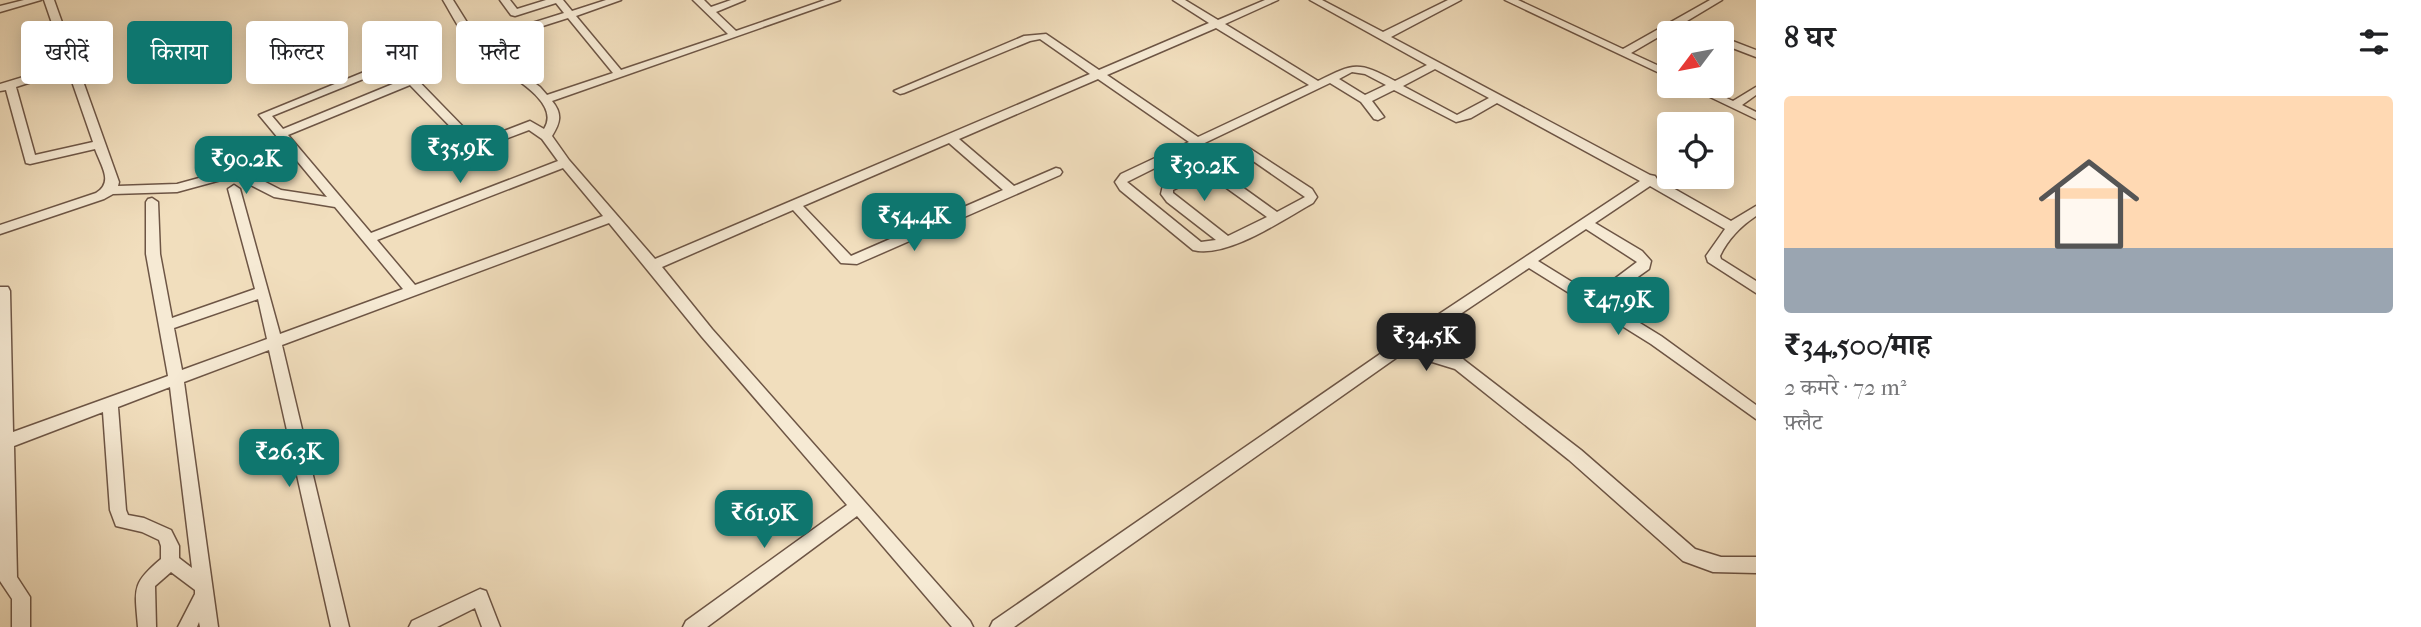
<!DOCTYPE html>
<html lang="hi">
<meta charset="utf-8">
<style>
:root{--surface:#fff;--page:#f2f2f2;--text:#202124;--muted:#757577;--accent:#0f766e}
body{margin:0;font-family:"IM FELL French Canon","Noto Serif Devanagari",serif;background:var(--page);color:var(--text);height:100vh;display:flex;flex-direction:column;font-size:26px;white-space:nowrap}
*{box-sizing:border-box;margin:0}
p{font-size:23px;color:var(--muted)}
.icon{flex:none;width:38px;height:38px;fill:none;stroke:currentColor;stroke-width:2;stroke-linecap:round;stroke-linejoin:round}
.map{position:relative;flex:1;overflow:hidden}
.sheet{display:flex;flex-direction:column;background:var(--surface);width:665px}
.sheet>*{flex:none}
.top-card{position:absolute;left:21px;top:21px;width:665px;height:63px;display:flex;gap:14px}
.needle{width:46px;rotate:238deg}
.buttons{position:absolute;left:1657px;top:21px;display:grid;gap:14px}
.buttons a{display:grid;place-items:center;width:77px;height:77px;border-radius:7px;background:var(--surface);box-shadow:0 4px 18px #0003;font-size:35px}
.price{position:absolute;translate:-50% -60px;padding:0 16px;border-radius:14px;background:var(--accent);color:#fff;font-size:23px;line-height:46px;filter:drop-shadow(0 2px 4px #0008)}
.price::after{content:'';position:absolute;left:50%;top:42px;width:21px;height:16px;margin-left:-10px;background:inherit;clip-path:polygon(0 0,100% 0,50% 100%)}
.price.current{background:#222;color:#fff}
ul{padding:0;list-style:none}
li{display:grid;align-content:center;gap:14px;height:371px;padding:0 28px}
li span{display:grid;place-items:center;height:217px;border-radius:7px;color:#555}
li>.icon{margin-inline-start:auto}
span .icon{width:126px;height:126px;fill:#fffc;stroke-width:1}
li b{font-size:30px}
h2{display:flex;justify-content:space-between;align-items:center;height:84px;padding:0 28px;font-size:30px}
.tag{padding:0 24px;border-radius:7px;background:var(--surface);box-shadow:0 4px 18px #0003;font-size:24px;line-height:63px}
.tag.current{background:var(--accent);color:#fff}
main{display:flex;flex:1;min-height:0}
.map>svg:first-child{display:block}
.lines{fill:none;stroke-linecap:round;stroke-linejoin:round}
.minor-casing{stroke:#6d5545;stroke-width:3}
.minor{fill:#f6ead4;fill-rule:evenodd}
</style>
<main>
<div class="map">
<svg width="1756" height="627" viewBox="0 0 1756 627">
<rect width="100%" height="100%" fill="#f1debd"/>
<filter id="stains"><feTurbulence type="fractalNoise" baseFrequency=".00286" numOctaves="4"/><feColorMatrix values="0 0 0 0 .2 0 0 0 0 .09 0 0 0 0 .02 0 0 0 .5 -.17"/></filter>
<radialGradient id="worn" r=".72"><stop offset=".6" stop-color="#630" stop-opacity="0"/><stop offset="1" stop-color="#630" stop-opacity=".3"/></radialGradient>
<g class="lines">
<defs>
<path id="minor" d="M24 0H41L0 12V6Z
M44 0H54L119 182 118 186 177 184 232 169 244 171 281 190 327 197 259 115 391 61H399L475 139H483L530 121 544 129C565 97 489 67 472 46 461 33 452 15 443 0H453L478 40 564 13 556 3 515 16 511 15 500 0H510L517 9 546 0H563L572 11 606 0H621L576 16 621 70 728 34 693 0H704L711 7 731 0H745L716 12 736 31 825 0H840L552 101C563 114 560 123 552 136L569 160 655 259 1090 74 1040 39 1030 41 904 93 900 94 894 91 1024 36 1046 34 1099 70 1209 23 1173 0H1185L1218 20 1265 0H1278L1225 24 1318 81C1354 63 1358 61 1395 81L1427 65 1310 0H1322L1383 32 1448 0H1461L1391 37 1650 175 1655 176 1657 179 1731 221 1756 206V216C1741 226 1728 239 1720 256L1721 259 1756 281V293L1708 262 1706 256 1725 229 1650 186 1595 223 1642 251 1651 261 1649 269 1604 301 1661 336 1756 405V419L1651 344 1529 268 1438 329 1464 360 1581 450 1695 549 1721 557H1756V573L1713 572 1683 561 1569 460 1455 369 1403 353 1014 627H990L993 621 1412 332 1640 181 1497 103 1471 118 1456 122 1394 90 1372 101 1384 117 1378 120 1374 119 1361 102 1330 83 1190 150 1209 163 1238 149 1249 148 1312 189 1317 197 1313 203C1284 219 1227 259 1193 250L1120 190 1115 182 1121 174 1189 142 1098 79 959 139 1014 186 1056 168 1060 169 1062 172 1060 175 857 264 841 263 793 210 662 267 712 329 970 621 973 627H952L857 516 707 627H683L686 621 847 505 702 337 609 223 282 345 349 627H331L269 350 184 382 218 627H200L199 622 197 627H178L195 594V590L171 572 155 586 156 627H138C135 589 131 584 161 559V546L159 540 142 532 116 526 110 510 103 412 14 446 17 577 30 597V627H12V599L0 581V287H8L10 291 13 432 168 376 146 254V202L148 199 152 198 158 202 160 254 172 318 255 289 228 189 234 185 240 189 280 334 403 289 335 207 274 197 237 178 232 177 177 192 113 194 104 199 0 234V225L96 193C114 182 101 166 95 149L30 164 26 163 6 90 0 91V84L66 64ZM568 18 613 73 547 95 540 87 483 45ZM1216 28 1309 85 1198 137 1107 75ZM393 67 405 79 283 129 272 116ZM1435 69 1489 98 1457 115 1403 86ZM68 70 93 142 35 155 16 87ZM1352 72 1365 74 1386 85 1365 95 1339 79ZM410 85 468 145 484 147 529 130 542 139 558 161 371 233 288 135ZM949 143 1003 190 851 256 803 206ZM1181 155 1199 168 1163 185 1161 194 1167 202 1216 240 1201 242 1127 182ZM1244 156H1246L1305 197 1277 212 1217 169ZM563 168 603 216 415 285 377 240ZM1207 174 1267 217 1228 236 1173 193V190ZM1586 229 1637 262 1593 295 1538 261ZM258 299 267 339 182 370 174 328ZM1428 336 1442 353 1414 345ZM170 387 192 568 179 558V546L171 530 144 518 128 515 126 510 118 407Z
M1505 0H1518L1623 49 1710 0H1722L1687 21 1711 33H1698L1679 25 1631 53 1670 71V78Z
M1722 37 1756 50V57L1722 44Z
M1687 86H1700L1733 101 1756 87V95L1742 105 1756 112V119Z
M480 589 486 591 500 627H482L475 608 437 627H409L412 621Z"/>
</defs>
<use href="#minor" class="minor-casing"/>
<use href="#minor" class="minor"/>
</g>
<rect width="100%" height="100%" filter="url(#stains)"/>
<rect width="100%" height="100%" fill="url(#worn)"/>
</svg>
<div class="buttons">
<a><svg class="needle" viewBox="-14 -14 28 28"><path d="M0-13l5 13h-10z" fill="#e53935"/><path d="M0 13l5-13h-10z" fill="#757577"/></svg></a>
<a><svg class="icon" aria-label="locate" viewBox="0 0 24 24"><circle cx="12" cy="12" r="6"/><path d="M12 2v4M12 18v4M2 12h4M18 12h4"/></svg></a>
</div>
<b class="price" style="left:460px;top:185px">₹35.9K</b>
<b class="price" style="left:246px;top:196px">₹90.2K</b>
<b class="price" style="left:1204px;top:203px">₹30.2K</b>
<b class="price" style="left:914px;top:253px">₹54.4K</b>
<b class="price" style="left:1618px;top:337px">₹47.9K</b>
<b class="price current" style="left:1426px;top:373px">₹34.5K</b>
<b class="price" style="left:289px;top:489px">₹26.3K</b>
<b class="price" style="left:764px;top:550px">₹61.9K</b>
<div class="top-card">
<a class="tag">खरीदें</a>
<a class="tag current">किराया</a>
<a class="tag">फ़िल्टर</a>
<a class="tag">नया</a>
<a class="tag">फ़्लैट</a>
</div>
</div>
<section class="sheet">
<h2>8 घर<svg class="icon" aria-label="filters" viewBox="0 0 24 24"><path d="M4 7h16M4 17h16"/><circle cx="9" cy="7" r="2"/><circle cx="15" cy="17" r="2"/></svg></h2>
<ul>
<li><span style="background:linear-gradient(#ffd9b3 70%,#9aa5b1 0)"><svg class="icon" aria-label="home" viewBox="0 0 24 24"><path d="M3 11l9-7 9 7M6 9v11h12V9"/></svg></span><div><b>₹34,500/माह</b><p>2 कमरे · 72 m²</p><p>फ़्लैट</p></div></li>
</ul>
</section>
</main>
